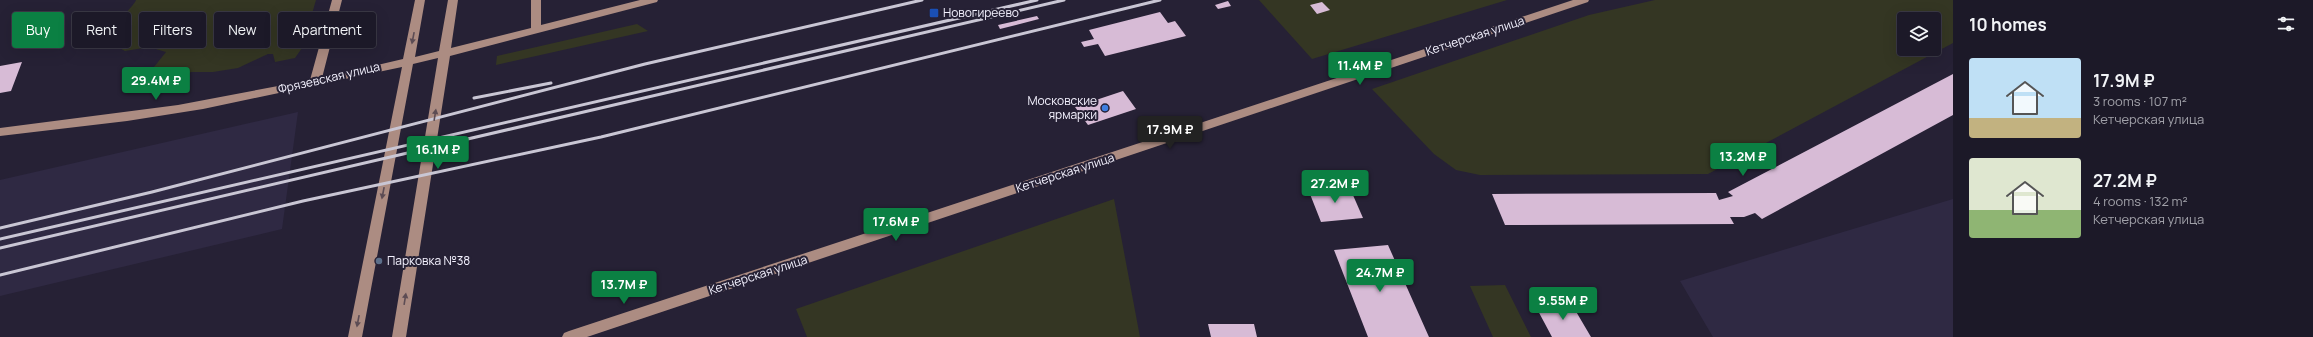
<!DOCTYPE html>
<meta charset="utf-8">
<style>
:root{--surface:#1c1928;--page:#252230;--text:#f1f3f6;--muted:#a0a0a8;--line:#3a3845;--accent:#0b8043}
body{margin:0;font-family:Manrope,sans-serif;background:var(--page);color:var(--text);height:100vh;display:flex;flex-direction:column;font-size:15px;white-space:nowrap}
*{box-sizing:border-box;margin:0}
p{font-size:13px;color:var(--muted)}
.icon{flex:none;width:22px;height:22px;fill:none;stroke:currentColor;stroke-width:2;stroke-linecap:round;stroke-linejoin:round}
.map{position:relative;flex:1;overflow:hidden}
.details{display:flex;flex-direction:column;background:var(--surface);width:360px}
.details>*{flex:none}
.guide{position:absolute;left:12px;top:12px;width:380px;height:36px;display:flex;gap:8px}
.fabs{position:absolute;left:1897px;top:12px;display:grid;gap:8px}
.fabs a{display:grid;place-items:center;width:44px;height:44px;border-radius:4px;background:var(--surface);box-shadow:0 4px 16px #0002,0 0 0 1px var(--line);font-size:20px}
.price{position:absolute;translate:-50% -34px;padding:0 9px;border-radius:4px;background:var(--accent);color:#fff;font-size:13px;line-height:26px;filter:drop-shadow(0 1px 2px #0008)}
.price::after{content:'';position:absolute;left:50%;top:24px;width:12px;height:9px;margin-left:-6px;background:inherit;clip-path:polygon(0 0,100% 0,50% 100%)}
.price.selected{background:#222;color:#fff}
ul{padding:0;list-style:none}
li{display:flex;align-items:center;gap:12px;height:100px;padding:0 16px}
li span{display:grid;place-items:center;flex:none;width:112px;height:80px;border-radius:4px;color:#555}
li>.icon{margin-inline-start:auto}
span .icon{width:48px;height:48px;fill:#fffc;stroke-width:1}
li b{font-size:17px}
h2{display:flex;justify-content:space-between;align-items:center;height:48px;padding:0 16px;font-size:17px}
.tag{padding:0 14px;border-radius:4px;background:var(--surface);box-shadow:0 4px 16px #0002,0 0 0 1px var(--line);font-size:14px;line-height:36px}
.tag.selected{background:var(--accent);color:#fff}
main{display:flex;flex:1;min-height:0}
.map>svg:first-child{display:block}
.built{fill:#2f2943}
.green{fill:#343623;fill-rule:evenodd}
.building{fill:#d7bbd6}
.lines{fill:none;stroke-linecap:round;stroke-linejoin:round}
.major{fill:#ac8c82;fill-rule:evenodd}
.rail{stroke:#c9c6d4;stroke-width:3}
.oneway{fill:#5c4c54}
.transit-dot{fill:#1a4fb4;stroke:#262135;stroke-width:1.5}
.shop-dot{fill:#3f7fe0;stroke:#262135;stroke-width:1.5}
.service-dot{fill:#5c6f8a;stroke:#262135;stroke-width:1.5}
.labels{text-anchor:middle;stroke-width:4;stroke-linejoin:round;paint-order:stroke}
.poi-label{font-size:12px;fill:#f3f1fe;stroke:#262135;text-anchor:start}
.street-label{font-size:12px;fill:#f3f1fe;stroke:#262135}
</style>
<main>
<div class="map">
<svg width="1953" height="337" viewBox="0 0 1953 337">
<rect width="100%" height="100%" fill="#262135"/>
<path class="built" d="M298 112 282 229 0 296V180Z
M1953 199V337H1713L1680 281Z"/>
<path class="green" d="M136 0H316L302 48 295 58 275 62 273 54H268L238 68 213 72H191L169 85 145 91 136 81 154 67 166 52 149 47 125 51 112 44 109 32C114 24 135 5 136 0Z
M1259 0H1507L1312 59Z
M1655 0H1953V43L1708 174 1480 175 1456 170 1434 154 1372 89 1589 15ZM1904 19H1934V49H1904Z
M637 24 648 31 496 65 497 56Z
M1114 199 1140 337H807L796 309Z
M1505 285 1531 337H1493L1470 286Z"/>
<path class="building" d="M1228 1 1231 6 1218 9 1215 5Z
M1322 2 1330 10 1317 14 1310 5Z
M1160 12 1168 23 1175 21 1186 36 1105 56 1098 44 1084 47 1081 42 1094 39 1089 30Z
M1037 16 1039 19 1000 29 998 25Z
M22 62 11 91 0 93V66Z
M1953 74V115L1762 219 1755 213 1744 217H1730L1734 224 1505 225 1492 194 1716 193 1719 200 1733 196 1728 192Z
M1123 91 1136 109 1088 125 1075 107Z
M1349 186 1363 218 1321 222 1308 189Z
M1388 245 1429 337H1368L1334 250Z
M1571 303 1591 337H1552L1536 307Z
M1208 324H1254L1257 337H1211Z"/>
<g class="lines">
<path class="major" d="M332 0H342L322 78 403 59 415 0H425L415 57 439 51 448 0H458L451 48 531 28V0H541V25L640 0H658L657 2 450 56 406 337H392L438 58 413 64 362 337H348L402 67 203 109 127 121 0 136V128L178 105 310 80Z
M1573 0H1589L1588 2 587 337H562L564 333 569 331Z"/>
<path class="rail" d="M474 98 551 83
M0 228 152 192 645 64 922 0
M0 239 1037 0
M0 248 1064 0
M0 275 303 201 601 137 1160 0"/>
</g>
<defs><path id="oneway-solid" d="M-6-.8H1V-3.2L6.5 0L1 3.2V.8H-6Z"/></defs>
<g class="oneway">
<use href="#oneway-solid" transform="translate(413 38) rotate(101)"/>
<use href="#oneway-solid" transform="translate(435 115) rotate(-81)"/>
<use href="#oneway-solid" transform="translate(383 193) rotate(101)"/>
<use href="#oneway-solid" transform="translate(405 299) rotate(-81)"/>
<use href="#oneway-solid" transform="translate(358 321) rotate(101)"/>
</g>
<rect class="transit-dot" x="929" y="8" width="10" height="10" rx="2"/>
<circle class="shop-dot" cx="1105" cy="108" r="4"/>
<circle class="service-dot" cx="379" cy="261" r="4"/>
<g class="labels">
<g class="poi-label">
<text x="943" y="17">Новогиреево</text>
<text x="1097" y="105" text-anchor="end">Московские<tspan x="1097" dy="14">ярмарки</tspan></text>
<text x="387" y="265">Парковка №38</text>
</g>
<g class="street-label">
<text transform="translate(1475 36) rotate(-18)" y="4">Кетчерская улица</text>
<text transform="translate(329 78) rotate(-13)" y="4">Фрязевская улица</text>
<text transform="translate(1065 173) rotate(-18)" y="4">Кетчерская улица</text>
<text transform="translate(758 275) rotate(-18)" y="4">Кетчерская улица</text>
</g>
</g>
</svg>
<div class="fabs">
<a><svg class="icon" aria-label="layers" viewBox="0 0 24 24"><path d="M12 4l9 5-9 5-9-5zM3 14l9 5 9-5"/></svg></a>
</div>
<b class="price" style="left:1360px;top:86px">11.4M ₽</b>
<b class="price" style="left:156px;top:101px">29.4M ₽</b>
<b class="price selected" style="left:1170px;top:150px">17.9M ₽</b>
<b class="price" style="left:438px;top:170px">16.1M ₽</b>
<b class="price" style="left:1743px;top:177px">13.2M ₽</b>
<b class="price" style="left:1335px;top:204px">27.2M ₽</b>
<b class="price" style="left:896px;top:242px">17.6M ₽</b>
<b class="price" style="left:1380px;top:293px">24.7M ₽</b>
<b class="price" style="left:624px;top:305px">13.7M ₽</b>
<b class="price" style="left:1563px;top:321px">9.55M ₽</b>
<div class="guide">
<a class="tag selected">Buy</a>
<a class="tag">Rent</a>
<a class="tag">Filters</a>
<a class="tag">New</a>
<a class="tag">Apartment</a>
</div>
</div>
<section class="details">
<h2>10 homes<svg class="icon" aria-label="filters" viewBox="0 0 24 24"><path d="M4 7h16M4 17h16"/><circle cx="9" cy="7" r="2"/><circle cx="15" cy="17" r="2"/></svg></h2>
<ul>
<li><span style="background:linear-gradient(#bfe0f5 75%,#c2b280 0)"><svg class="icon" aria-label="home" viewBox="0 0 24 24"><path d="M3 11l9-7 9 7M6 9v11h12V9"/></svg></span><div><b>17.9M ₽</b><p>3 rooms · 107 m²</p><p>Кетчерская улица</p></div></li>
<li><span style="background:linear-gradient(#dfe7d0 65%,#8fb573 0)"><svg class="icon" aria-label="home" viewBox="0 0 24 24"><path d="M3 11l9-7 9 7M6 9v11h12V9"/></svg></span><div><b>27.2M ₽</b><p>4 rooms · 132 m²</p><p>Кетчерская улица</p></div></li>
</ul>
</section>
</main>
